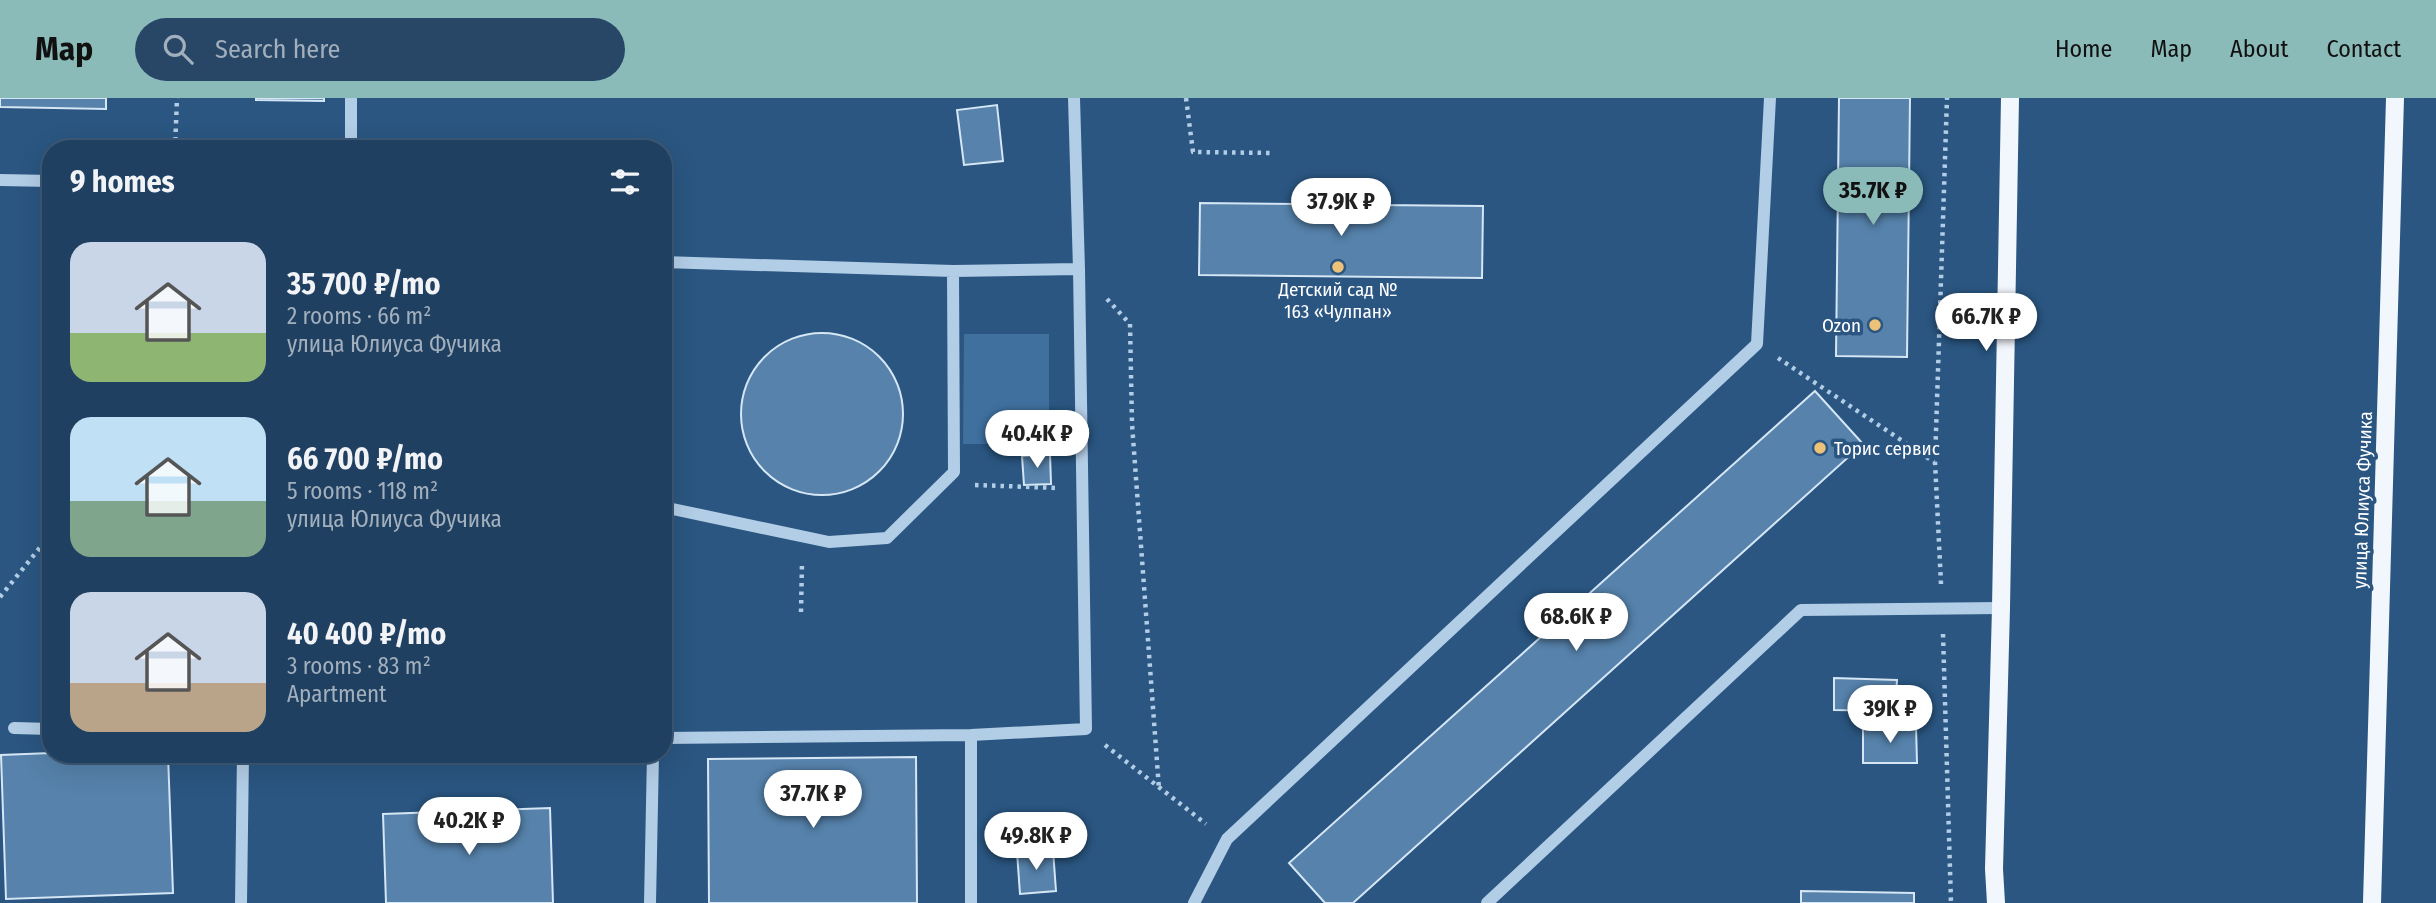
<!DOCTYPE html>
<meta charset="utf-8">
<style>
:root{--surface:#204061;--page:#284767;--text:#f1f3f6;--muted:#a2afbd;--line:#3d5976;--accent:#8bbbb9}
body{margin:0;font-family:"Fira Sans Condensed",sans-serif;background:var(--page);color:var(--text);height:100vh;display:flex;flex-direction:column;font-size:26px;white-space:nowrap}
*{box-sizing:border-box;margin:0}
p{font-size:23px;color:var(--muted)}
.icon{flex:none;width:38px;height:38px;fill:none;stroke:currentColor;stroke-width:2;stroke-linecap:round;stroke-linejoin:round}
.map{position:relative;flex:1;overflow:hidden}
.details{position:absolute;left:42px;top:42px;width:630px;height:623px;display:flex;flex-direction:column;background:var(--surface);border-radius:28px;box-shadow:0 7px 28px #0002,0 0 0 2px var(--line)}
.details>*{flex:none}
.price{position:absolute;translate:-50% -60px;padding:0 16px;border-radius:24px;background:#fff;color:#222;font-size:23px;line-height:46px;filter:drop-shadow(0 2px 4px #0008)}
.price::after{content:'';position:absolute;left:50%;top:42px;width:21px;height:16px;margin-left:-10px;background:inherit;clip-path:polygon(0 0,100% 0,50% 100%)}
.price.selected{background:var(--accent);color:#111}
ul{padding:0;list-style:none}
li{display:flex;align-items:center;gap:21px;height:175px;padding:0 28px}
li span{display:grid;place-items:center;flex:none;width:196px;height:140px;border-radius:21px;color:#555}
li>.icon{margin-inline-start:auto}
span .icon{width:84px;height:84px;fill:#fffc;stroke-width:1}
li b{font-size:30px}
h2{display:flex;justify-content:space-between;align-items:center;height:84px;padding:0 28px;font-size:30px}
header{display:flex;align-items:center;gap:42px;box-sizing:border-box;height:98px;padding:0 35px;background:var(--accent);color:#111}
header strong{font-size:33px}
nav{display:flex;gap:38px;margin-inline-start:auto;font-size:24px}
.search{width:490px;height:63px;background:var(--page);display:flex;align-items:center;gap:18px;box-sizing:border-box;padding:0 24px;border-radius:38px;color:var(--muted);font-size:26px}
.map>svg:first-child{display:block}
.green{fill:#3f709e}
.building{fill:#5682ab;stroke:#d5e6f5;stroke-width:2}
.lines{fill:none;stroke-linecap:round;stroke-linejoin:round}
.path{stroke:#b2cde6;stroke-width:4.5;stroke-dasharray:3.5 5;stroke-linecap:butt}
.minor{stroke:#b2cde6;stroke-width:12}
.major{stroke:#f2f7fd;stroke-width:18}
.poi-dot{fill:#ecc279;stroke:#2a5681;stroke-width:2.5}
.labels{text-anchor:middle;stroke-width:7;stroke-linejoin:round;paint-order:stroke}
.poi-label{font-size:19px;fill:#fff;stroke:#2a5681}
.street-label{font-size:19px;fill:#fff;stroke:#2a5681}
</style>
<header>
<strong>Map</strong>
<div class="search"><svg class="icon" aria-label="search" viewBox="0 0 24 24"><circle cx="10" cy="10" r="6"/><path d="M15 15l6 6"/></svg>Search here</div>
<nav><a>Home</a><a>Map</a><a>About</a><a>Contact</a></nav>
</header>
<div class="map">
<svg width="2436" height="805" viewBox="0 0 2436 805">
<rect width="100%" height="100%" fill="#2a5681"/>
<path class="green" d="M964 236H1049V346H963Z"/>
<path class="building" d="M0 0H106V11L0 9Z
M256 0H324V3L256 2Z
M1839 0H1910L1907 259 1836 258Z
M997 7 1003 63 964 67 957 12Z
M1302 89 1380 90 1379 107 1483 108 1482 180 1199 177 1200 105 1302 106Z
M741 316a81 81 0 1 1 162 0a81 81 0 1 1-162 0Z
M1815 293 1863 346 1353 805H1325L1289 765Z
M1050 356 1051 386 1024 387 1022 358Z
M1834 580 1897 582 1895 613 1834 612Z
M1916 628 1917 665H1863V629Z
M51 655 168 656 173 795 6 801 1 657Z
M916 659 917 805H709L708 661Z
M550 710 553 805H386L383 716Z
M1053 752 1056 793 1020 796 1017 754Z
M1801 793 1914 795V805H1801Z"/>
<g class="lines">
<path class="path" d="M1186 0 1193 54 1274 55
M175 51 177 0
M1107 201 1130 226 1132 326 1159 691
M1778 260 1934 364
M975 387 1057 390
M1941 486 1935 364 1947 0
M0 499 51 436
M801 514 802 465
M1943 536 1951 805
M1105 647 1206 726"/>
<path class="minor" d="M351 51V0
M0 82 51 83
M663 164 953 173 954 374 887 440 829 444 663 409
M953 173 1079 171 1074 0
M14 630 51 631
M971 637V805
M663 640 971 637 1086 631 1079 171
M241 805 243 656
M650 805 653 656
M1194 805 1227 741 1757 246 1770 0
M1487 805 1801 512 2001 510"/>
<path class="major" d="M1996 805 1994 771 2001 510 2010 0
M2372 805 2395 0"/>
</g>
<g class="poi-dot">
<circle cx="1338" cy="169" r="7"/>
<circle cx="1875" cy="227" r="7"/>
<circle cx="1820" cy="350" r="7"/>
</g>
<g class="labels">
<g class="poi-label">
<text x="1338" y="198">Детский сад №<tspan x="1338" dy="22">163 «Чулпан»</tspan></text>
<text x="1861" y="234" text-anchor="end">Ozon</text>
<text x="1834" y="357" text-anchor="start">Торис сервис</text>
</g>
<g class="street-label">
<text transform="translate(2362 402) rotate(-88)" y="7">улица Юлиуса Фучика</text>
</g>
</g>
</svg>
<b class="price selected" style="left:1873px;top:129px">35.7K ₽</b>
<b class="price" style="left:1341px;top:140px">37.9K ₽</b>
<b class="price" style="left:1986px;top:255px">66.7K ₽</b>
<b class="price" style="left:1037px;top:372px">40.4K ₽</b>
<b class="price" style="left:1576px;top:555px">68.6K ₽</b>
<b class="price" style="left:1890px;top:647px">39K ₽</b>
<b class="price" style="left:813px;top:732px">37.7K ₽</b>
<b class="price" style="left:469px;top:759px">40.2K ₽</b>
<b class="price" style="left:1036px;top:774px">49.8K ₽</b>
<section class="details">
<h2>9 homes<svg class="icon" aria-label="filters" viewBox="0 0 24 24"><path d="M4 7h16M4 17h16"/><circle cx="9" cy="7" r="2"/><circle cx="15" cy="17" r="2"/></svg></h2>
<ul>
<li><span style="background:linear-gradient(#c9d6e8 65%,#8fb573 0)"><svg class="icon" aria-label="home" viewBox="0 0 24 24"><path d="M3 11l9-7 9 7M6 9v11h12V9"/></svg></span><div><b>35 700 ₽/mo</b><p>2 rooms · 66 m²</p><p>улица Юлиуса Фучика</p></div></li>
<li><span style="background:linear-gradient(#bfe0f5 60%,#7fa58c 0)"><svg class="icon" aria-label="home" viewBox="0 0 24 24"><path d="M3 11l9-7 9 7M6 9v11h12V9"/></svg></span><div><b>66 700 ₽/mo</b><p>5 rooms · 118 m²</p><p>улица Юлиуса Фучика</p></div></li>
<li><span style="background:linear-gradient(#c9d6e8 65%,#b9a48a 0)"><svg class="icon" aria-label="home" viewBox="0 0 24 24"><path d="M3 11l9-7 9 7M6 9v11h12V9"/></svg></span><div><b>40 400 ₽/mo</b><p>3 rooms · 83 m²</p><p>Apartment</p></div></li>
</ul>
</section>
</div>
